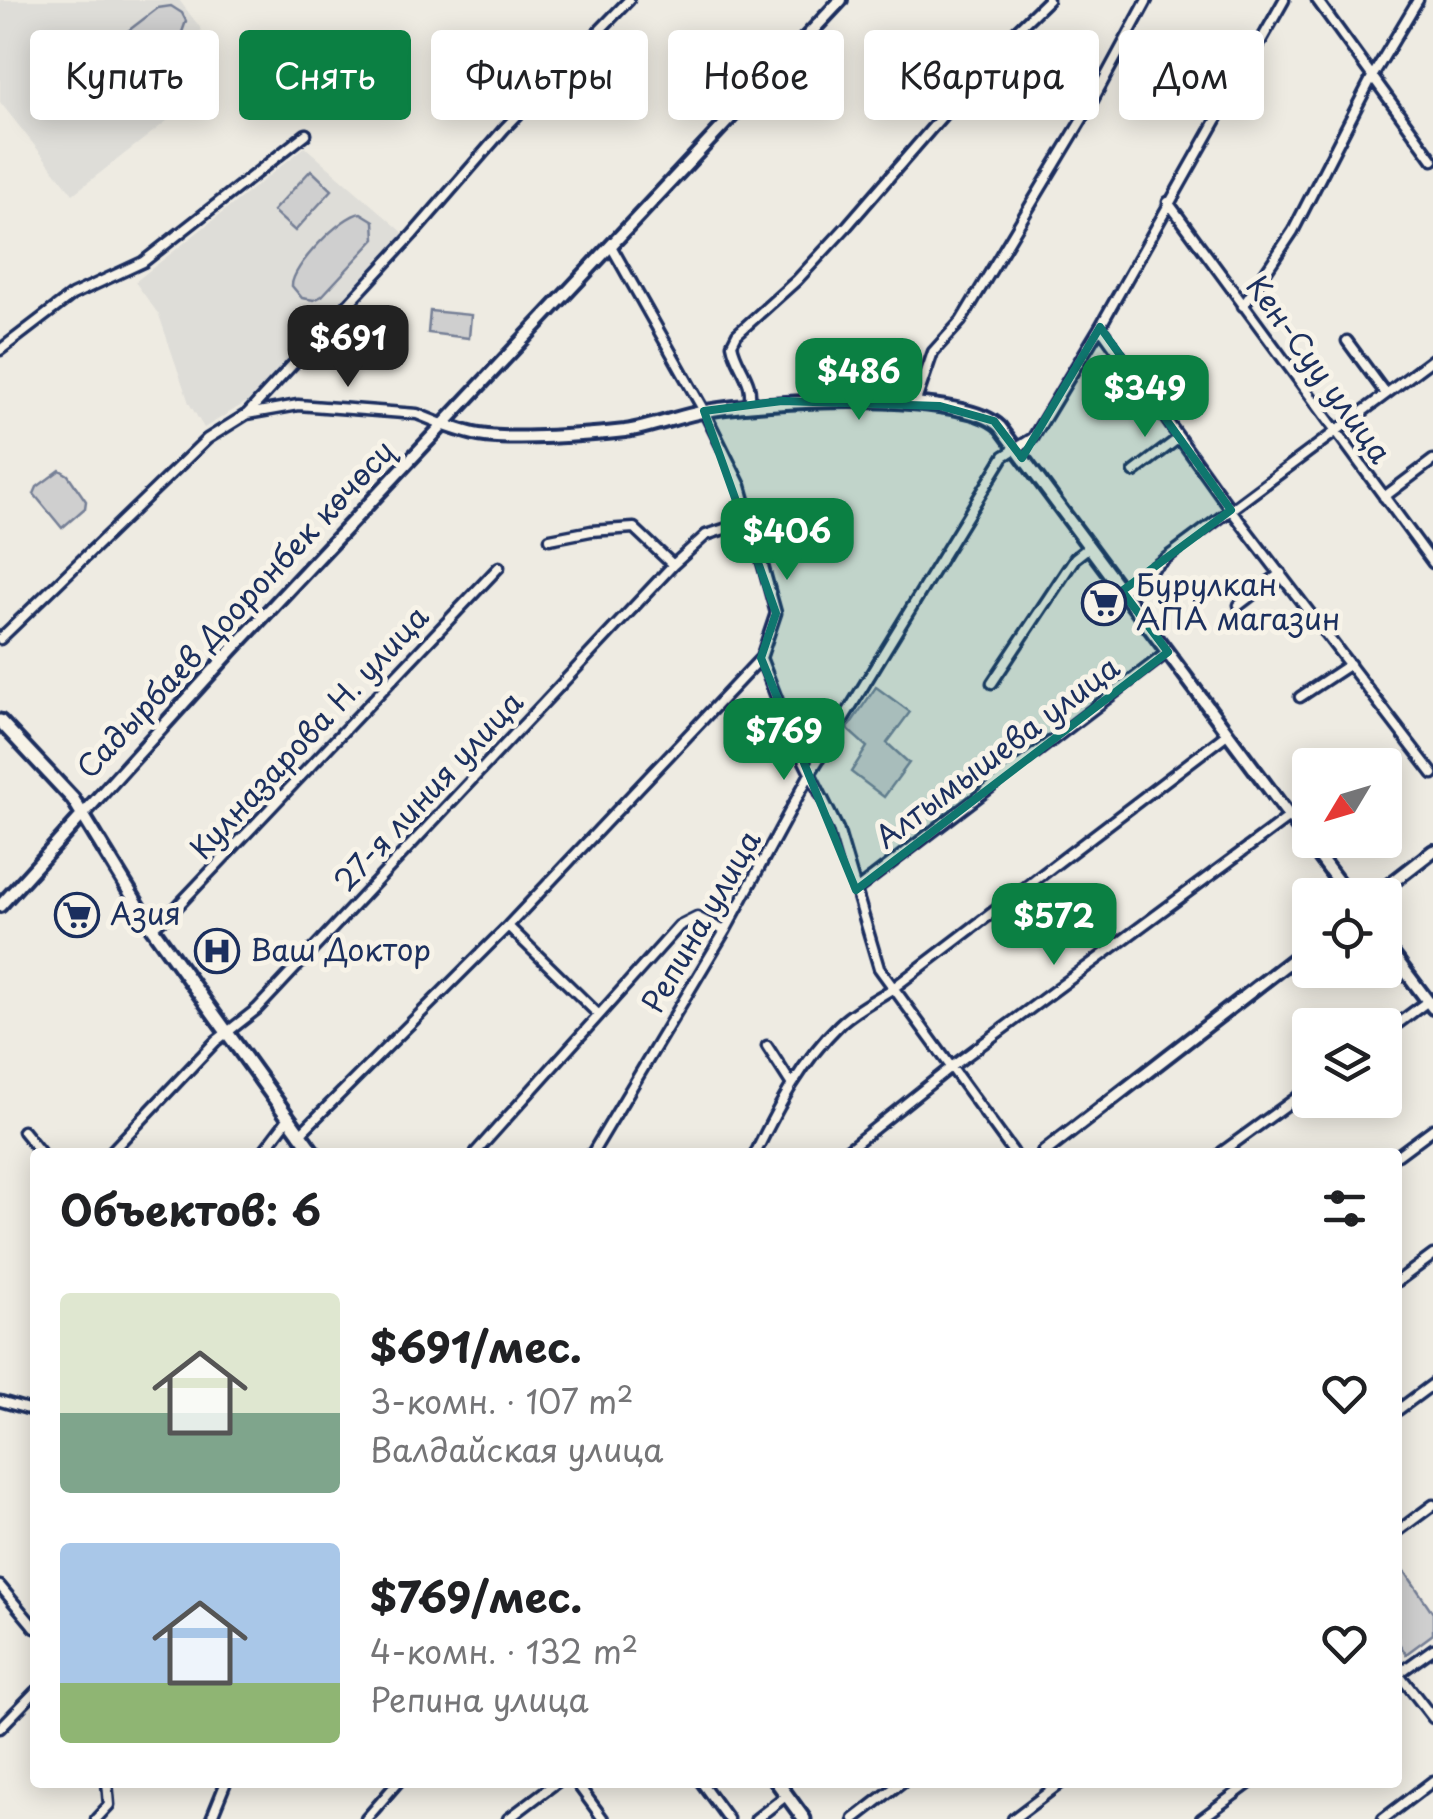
<!DOCTYPE html>
<html lang="ru">
<meta charset="utf-8">
<style>
:root{--surface:#fff;--page:#f6f6f6;--text:#202124;--muted:#757577;--accent:#0b8043}
body{margin:0;font-family:"Playpen Sans",sans-serif;background:var(--page);color:var(--text);height:100vh;display:flex;flex-direction:column;font-size:38px;white-space:nowrap}
*{box-sizing:border-box;margin:0}
p{font-size:32px;color:var(--muted)}
.icon{flex:none;width:55px;height:55px;fill:none;stroke:currentColor;stroke-width:2;stroke-linecap:round;stroke-linejoin:round}
.map{position:relative;flex:1;overflow:hidden}
.side{position:absolute;left:30px;top:1148px;width:1372px;height:640px;display:flex;flex-direction:column;background:var(--surface);border-radius:10px;box-shadow:0 5px 25px #0003}
.side>*{flex:none}
.hud{position:absolute;left:30px;top:30px;width:1375px;height:90px;display:flex;gap:20px}
.needle{width:65px;rotate:232deg}
.fabs{position:absolute;left:1292px;top:748px;display:grid;gap:20px}
.fabs a{display:grid;place-items:center;width:110px;height:110px;border-radius:10px;background:var(--surface);box-shadow:0 5px 25px #0003;font-size:50px}
.price{position:absolute;translate:-50% -85px;padding:0 22px;border-radius:20px;background:var(--accent);color:#fff;font-size:32px;line-height:65px;filter:drop-shadow(0 2px 5px #0008)}
.price::after{content:'';position:absolute;left:50%;top:60px;width:30px;height:22px;margin-left:-15px;background:inherit;clip-path:polygon(0 0,100% 0,50% 100%)}
.price.on{background:#222;color:#fff}
ul{padding:0;list-style:none}
li{display:flex;align-items:center;gap:30px;height:250px;padding:0 30px}
li span{display:grid;place-items:center;flex:none;width:280px;height:200px;border-radius:10px;color:#555}
li>.icon{margin-inline-start:auto}
span .icon{width:120px;height:120px;fill:#fffc;stroke-width:1}
li b{font-size:42px}
h2{display:flex;justify-content:space-between;align-items:center;height:120px;padding:0 30px;font-size:42px}
.tag{padding:0 35px;border-radius:10px;background:var(--surface);box-shadow:0 5px 25px #0003;font-size:35px;line-height:90px}
.tag.on{background:var(--accent);color:#fff}
.map>svg:first-child{display:block}
.built{fill:#deddd8}
.green{fill:#cfcfcf;stroke:#757f96;stroke-width:2.5}
.lines{fill:none;stroke-linecap:round;stroke-linejoin:round}
.street-casing{stroke:#1b2f5e;stroke-width:15}
.secondary-casing{stroke:#1b2f5e;stroke-width:18}
.primary-casing{stroke:#1b2f5e;stroke-width:19}
.street{stroke:#f7f3e8;stroke-width:8}
.secondary{stroke:#f7f3e8;stroke-width:10}
.primary{stroke:#f7f3e8;stroke-width:11}
.marked{fill:#0f766e;fill-opacity:0.2;stroke:#0f766e;stroke-width:8;stroke-linejoin:round}
.labels{text-anchor:middle;stroke-width:10;stroke-linejoin:round;paint-order:stroke}
.street-label{font-size:30px;fill:#1b2f5e;stroke:#f7f3e8}
.poi-label{font-size:30px;fill:#1b2f5e;stroke:#f7f3e8;text-anchor:start}
</style>
<div class="map">
<svg width="1433" height="1819" viewBox="0 0 1433 1819">
<rect width="100%" height="100%" fill="#eeebe2"/>
<filter id="ink" filterUnits="userSpaceOnUse"><feTurbulence type="fractalNoise" baseFrequency=".01" numOctaves="2"/><feDisplacementMap in="SourceGraphic" scale="20" xChannelSelector="R" yChannelSelector="G"/><feConvolveMatrix kernelMatrix="1 2 1 2 8 2 1 2 1" color-interpolation-filters="sRGB"/></filter>
<g filter="url(#ink)">
<path class="built" d="M0 0H179L202 30 187 43 217 82 73 194 0 102Z
M305 147 405 234 250 400 204 428 189 403 159 315 135 282Z"/>
<path class="green" d="M171 6 182 13 186 21 180 38 117 88 98 87 89 73 94 57 158 8Z
M311 170 332 190 295 231 273 211Z
M361 213 374 221 375 239 322 296 314 300 302 298 292 286C291 267 342 215 361 213Z
M430 311 471 315 469 338 428 333Z
M60 470 68 475 86 501 85 508 62 528 34 494 37 487Z
M876 687 910 712 887 743 909 763 884 797 851 772 867 747 847 729Z
M1398 1561 1433 1613V1634L1406 1654 1398 1642Z"/>
<g class="lines">
<defs>
<path id="street" d="M1317 0 1433 160
M1168 202 1433 563
M611 246 704 411 741 486 776 613 761 658 791 735 838 829 879 968 1013 1152
M1243 306 1293 231 1372 77 1418 0
M1100 327 1231 510 1433 774
M1347 341 1386 394
M0 350 72 295 143 262 306 134
M915 404 933 352 961 321 1087 111 1147 0
M749 405C755 380 736 367 732 344L737 334 797 280 847 226 1016 31 1048 0
M247 414 298 405 417 414 442 424
M1134 472 1179 438
M1384 497 1433 460
M550 539 591 531 634 528 673 565
M1122 591 1433 359
M1239 605 1281 573
M0 639 207 439 247 414 413 234 504 129 629 0
M992 683 1075 558 1089 547
M1300 697 1350 664
M856 890 1168 652
M508 926 599 1015
M152 928 174 910 499 567
M1385 1033 1428 1001
M767 1046 792 1085
M23 1131 40 1152
M299 1135 508 926 761 658
M111 1152 216 1041 257 1009 673 565 706 535 749 521
M263 1152 288 1119
M476 1152 679 926 697 917 725 931
M593 1152 725 931 811 772 1004 456 1033 438 1100 327 1284 0
M756 1152C778 1107 802 1061 839 1025 853 1011 875 1000 892 989L1227 734
M845 1152 950 1068 1289 817
M1222 1152 1310 1088
M1398 1155 1433 1129
M1398 1281 1433 1255
M0 1401 35 1411
M1398 1410 1433 1384
M1398 1531 1433 1505
M0 1586 35 1628
M1398 1673 1433 1718
M1398 1674 1433 1649
M0 1728 35 1692
M576 1782 603 1819
M701 1782 728 1819
M96 1819 109 1805 107 1782
M211 1819 226 1782
M366 1819 398 1782
M508 1819 557 1782
M756 1819 787 1795
M854 1819 902 1782
M1013 1819 1062 1782
M1201 1819 1251 1782
M1383 1819 1433 1781"/>
<path id="secondary" d="M442 424C454 428 467 433 479 435 514 441 588 435 625 431 652 427 679 416 706 411 760 401 963 389 1000 427L1348 895
M1376 895 1433 851
M0 906 232 650 841 0
M1385 944 1433 1008
M1044 1152 1310 946"/>
<path id="primary" d="M0 721 73 799 152 928 313 1152
M777 1782 804 1819"/>
</defs>
<use href="#street" class="street-casing"/>
<use href="#secondary" class="secondary-casing"/>
<use href="#primary" class="primary-casing"/>
<use href="#street" class="street"/>
<use href="#secondary" class="secondary"/>
<use href="#primary" class="primary"/>
</g>
</g>
<path class="marked" d="M1100 327 1231 510 1122 591 1168 652 856 890 761 658 776 613 704 411 782 401 940 406 994 421 1022 458Z"/>
<defs>
<symbol id="supermarket-ring" viewBox="-11 -11 22 22"><circle r="9.5" fill="#f7f3e8" stroke="#1b2f5e" stroke-width="1.5"/><path d="M-6-5.5h2.5l.6 2H6L4.5 2H-2.5L-4.4-4H-6ZM-1.5 3.2a1.3 1.3 0 1 0 .1 0ZM3 3.2a1.3 1.3 0 1 0 .1 0Z" fill="#1b2f5e"/></symbol>
<symbol id="hospital-ring" viewBox="-11 -11 22 22"><circle r="9.5" fill="#f7f3e8" stroke="#1b2f5e" stroke-width="1.5"/><path d="M-5-5h3v3.5h4V-5h3V5h-3V1.5h-4V5h-3Z" fill="#1b2f5e"/></symbol>
</defs>
<g fill-rule="evenodd">
<use href="#supermarket-ring" x="1079" y="578" width="50" height="50"/>
<use href="#supermarket-ring" x="52" y="890" width="50" height="50"/>
<use href="#hospital-ring" x="192" y="926" width="50" height="50"/>
</g>
<g class="labels">
<g class="street-label">
<text transform="translate(1318 370) rotate(54)" y="10">Кен-Суу улица</text>
<text transform="translate(236 610) rotate(-47)" y="10">Садырбаев Дооронбек көчөсү</text>
<text transform="translate(310 733) rotate(-47)" y="10">Кулназарова Н. улица</text>
<text transform="translate(998 753) rotate(-37)" y="10">Алтымышева улица</text>
<text transform="translate(429 792) rotate(-47)" y="10">27-я линия улица</text>
<text transform="translate(702 922) rotate(-60)" y="10">Репина улица</text>
</g>
<g class="poi-label">
<text x="1136" y="596">Бурулкан<tspan x="1136" dy="34">АПА магазин</tspan></text>
<text x="110" y="925">Азия</text>
<text x="250" y="961">Ваш Доктор</text>
</g>
</g>
</svg>
<div class="fabs">
<a><svg class="needle" viewBox="-14 -14 28 28"><path d="M0-13l5 13h-10z" fill="#e53935"/><path d="M0 13l5-13h-10z" fill="#757577"/></svg></a>
<a><svg class="icon" aria-label="locate" viewBox="0 0 24 24"><circle cx="12" cy="12" r="6"/><path d="M12 2v4M12 18v4M2 12h4M18 12h4"/></svg></a>
<a><svg class="icon" aria-label="layers" viewBox="0 0 24 24"><path d="M12 4l9 5-9 5-9-5zM3 14l9 5 9-5"/></svg></a>
</div>
<b class="price on" style="left:348px;top:390px">$691</b>
<b class="price" style="left:859px;top:423px">$486</b>
<b class="price" style="left:1145px;top:440px">$349</b>
<b class="price" style="left:787px;top:583px">$406</b>
<b class="price" style="left:784px;top:783px">$769</b>
<b class="price" style="left:1054px;top:968px">$572</b>
<div class="hud">
<a class="tag">Купить</a>
<a class="tag on">Снять</a>
<a class="tag">Фильтры</a>
<a class="tag">Новое</a>
<a class="tag">Квартира</a>
<a class="tag">Дом</a>
</div>
<section class="side">
<h2>Объектов: 6<svg class="icon" aria-label="filters" viewBox="0 0 24 24"><path d="M4 7h16M4 17h16"/><circle cx="9" cy="7" r="2"/><circle cx="15" cy="17" r="2"/></svg></h2>
<ul>
<li><span style="background:linear-gradient(#dfe7d0 60%,#7fa58c 0)"><svg class="icon" aria-label="home" viewBox="0 0 24 24"><path d="M3 11l9-7 9 7M6 9v11h12V9"/></svg></span><div><b>$691/мес.</b><p>3-комн. · 107 m²</p><p>Валдайская улица</p></div><svg class="icon" aria-label="heart" viewBox="0 0 24 24"><path d="M12 20l-8-8c-3-5 5-10 8-4 3-6 11-1 8 4z"/></svg></li>
<li><span style="background:linear-gradient(#a9c7e8 70%,#8fb573 0)"><svg class="icon" aria-label="home" viewBox="0 0 24 24"><path d="M3 11l9-7 9 7M6 9v11h12V9"/></svg></span><div><b>$769/мес.</b><p>4-комн. · 132 m²</p><p>Репина улица</p></div><svg class="icon" aria-label="heart" viewBox="0 0 24 24"><path d="M12 20l-8-8c-3-5 5-10 8-4 3-6 11-1 8 4z"/></svg></li>
</ul>
</section>
</div>
